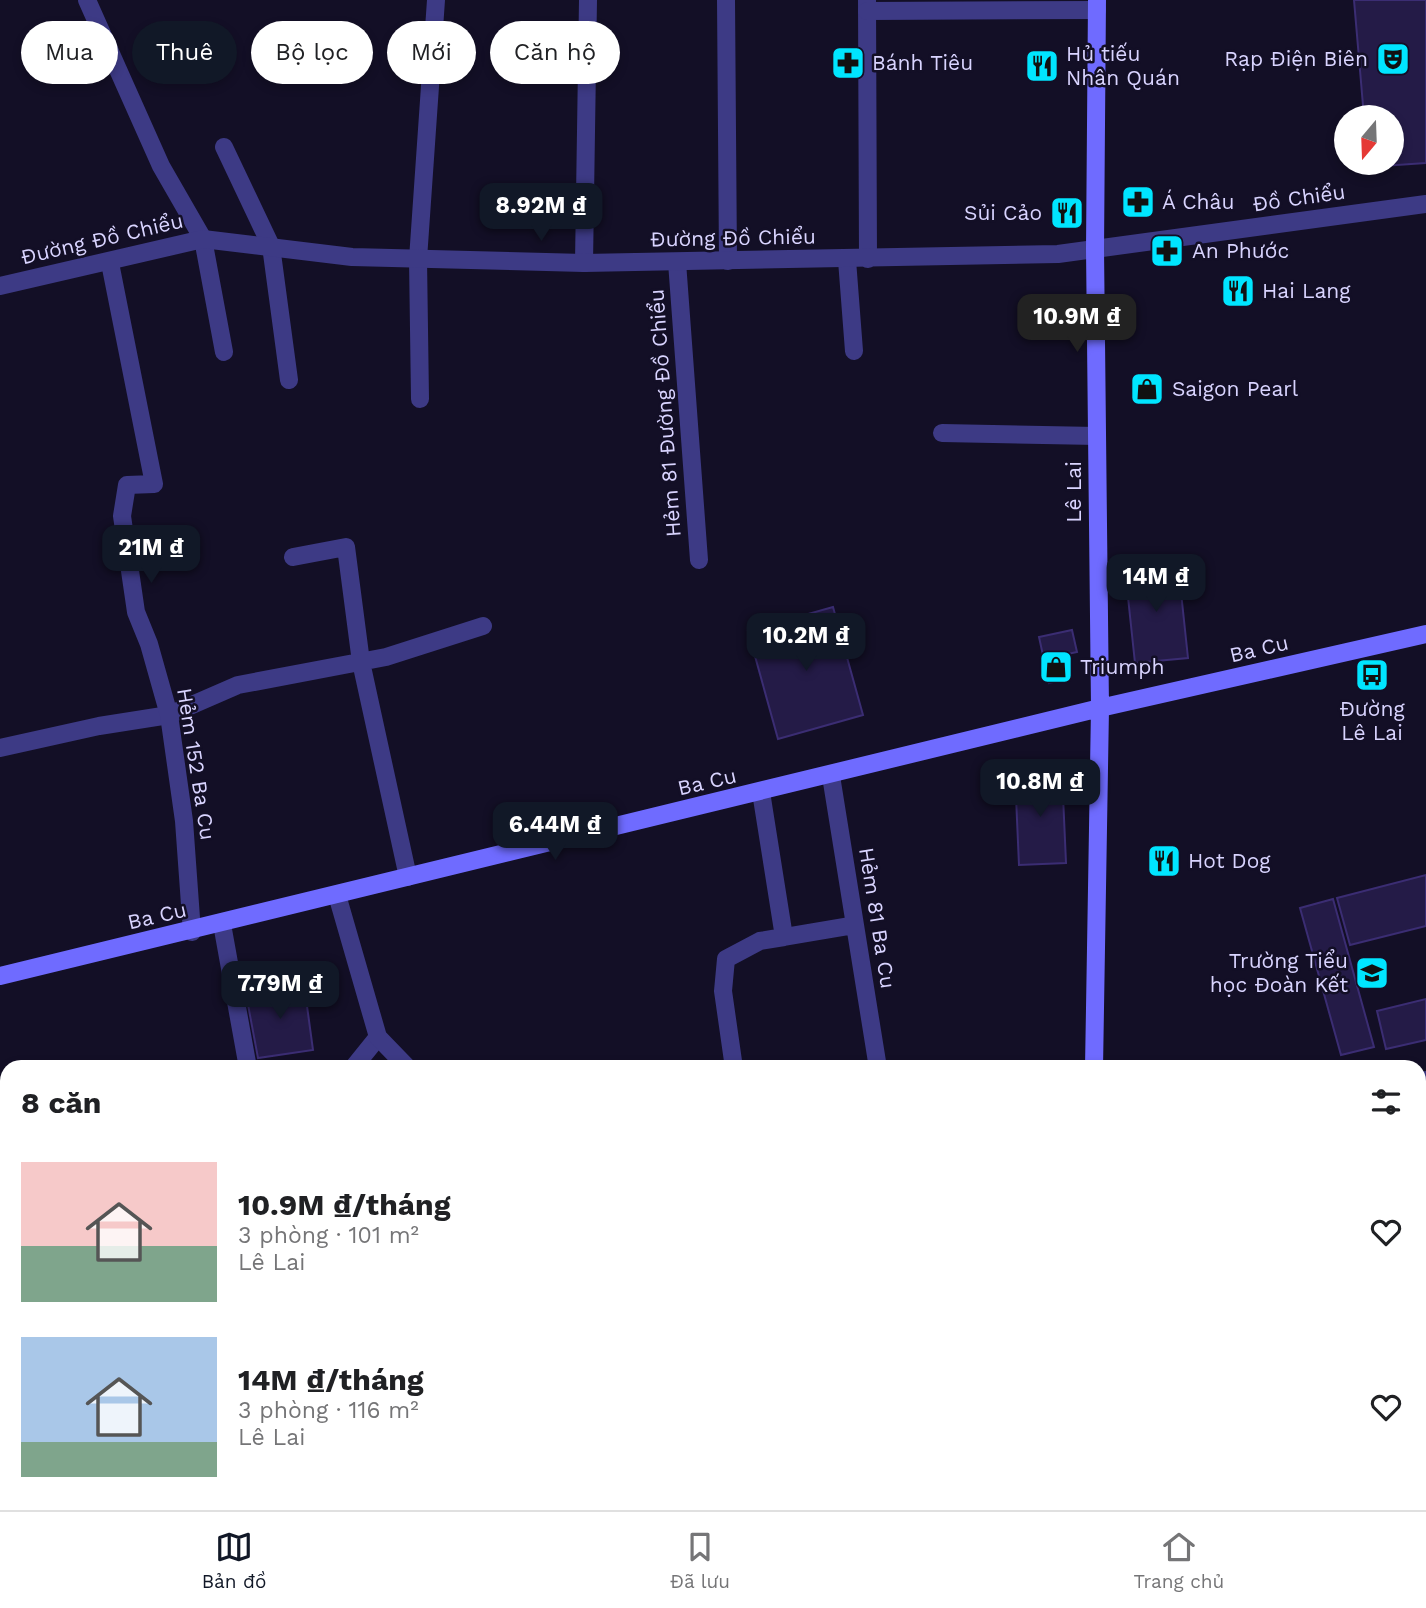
<!DOCTYPE html>
<html lang="vi">
<meta charset="utf-8">
<style>
:root{--surface:#fff;--page:#f2f2f2;--text:#202124;--muted:#757577;--line:#e0e0e0;--accent:#111827}
body{margin:0;font-family:"Work Sans",sans-serif;background:var(--page);color:var(--text);height:100vh;display:flex;flex-direction:column;font-size:26px;white-space:nowrap}
*{box-sizing:border-box;margin:0}
p{font-size:23px;color:var(--muted)}
.icon{flex:none;width:38px;height:38px;fill:none;stroke:currentColor;stroke-width:2;stroke-linecap:round;stroke-linejoin:round}
.map{position:relative;flex:1;overflow:hidden}
.sheet{position:absolute;left:0px;top:1060px;width:1426px;height:450px;display:flex;flex-direction:column;background:var(--surface);border-radius:21px 21px 0 0;box-shadow:0 4px 10px #0003}
.sheet>*{flex:none}
.banner{position:absolute;left:21px;top:21px;width:700px;height:63px;display:flex;gap:14px}
.needle{width:46px;rotate:199deg}
.fabs{position:absolute;left:1334px;top:105px;display:grid;gap:14px}
.fabs a{display:grid;place-items:center;width:70px;height:70px;border-radius:50%;background:var(--surface);box-shadow:0 4px 10px #0003;font-size:35px}
.price{position:absolute;translate:-50% -60px;padding:0 16px;border-radius:14px;background:var(--accent);color:#fff;font-size:23px;line-height:46px;filter:drop-shadow(0 2px 4px #0008)}
.price::after{content:'';position:absolute;left:50%;top:42px;width:21px;height:16px;margin-left:-10px;background:inherit;clip-path:polygon(0 0,100% 0,50% 100%)}
.price.active{background:#222;color:#fff}
ul{padding:0;list-style:none}
li{display:flex;align-items:center;gap:21px;height:175px;padding:0 21px}
li span{display:grid;place-items:center;flex:none;width:196px;height:140px;border-radius:0px;color:#555}
li>.icon{margin-inline-start:auto}
span .icon{width:84px;height:84px;fill:#fffc;stroke-width:1}
li b{font-size:30px}
h2{display:flex;justify-content:space-between;align-items:center;height:84px;padding:0 21px;font-size:30px}
.tag{padding:0 24px;border-radius:32px;background:var(--surface);box-shadow:0 4px 10px #0003;font-size:24px;line-height:63px}
.tag.active{background:var(--accent);color:#fff}
.tabs{display:flex;justify-content:space-around;align-items:center;height:98px;border-top:2px solid var(--line);background:var(--surface);font-size:19px;color:var(--muted)}
.tabs a{display:grid;justify-items:center;gap:4px}
.tabs .active{color:var(--accent)}
.map>svg:first-child{display:block}
.building{fill:#241b47;stroke:#3b2d73;stroke-width:2}
.lines{fill:none;stroke-linecap:round;stroke-linejoin:round}
.lane{stroke:#3d3a85;stroke-width:18}
.street{stroke:#3d3a85;stroke-width:18}
.secondary{stroke:#6f6bff;stroke-width:18}
.labels{text-anchor:middle;stroke-width:5;stroke-linejoin:round;paint-order:stroke}
.poi-label{font-size:21px;fill:#d9d4ff;stroke:#130f26;text-anchor:start}
.street-label{font-size:21px;fill:#d9d4ff;stroke:#130f26}
</style>
<div class="map">
<svg width="1426" height="1510" viewBox="0 0 1426 1510">
<rect width="100%" height="100%" fill="#130f26"/>
<path class="building" d="M1354 0H1426V163L1368 167V163H1391V117H1364Z
M1178 564 1188 658 1135 663 1125 569Z
M833 607 863 715 778 739 748 631Z
M1072 630 1077 652 1063 655 1069 678 1049 683 1039 637Z
M1062 773 1066 863 1019 865 1015 774Z
M1426 875V926L1350 945 1337 898Z
M1333 899 1374 1047 1341 1055 1300 908Z
M304 984 313 1050 258 1058 246 994Z
M1426 999V1040L1386 1049 1377 1011Z
M1426 1355V1501L1405 1510H1401L1397 1503H1419V1357Z"/>
<g class="lines">
<path class="lane" d="M87 0 161 166 203 239 224 352
M726 0 728 261
M867 0 868 259
M224 147 271 246 289 380
M847 260 854 351
M677 262 699 560
M584 263 588 0
M420 399 418 259 436 0
M942 433 1097 436
M293 557 346 547 361 662 408 877
M0 748 99 726 169 715 238 685 386 657 483 626
M831 776 878 1068
M222 924 248 1068
M784 937 855 925
M353 1068 378 1037
M734 1068 723 991 726 959 760 941 784 937 761 792
M1419 1257 1426 1256
M0 1510 25 1503
M239 1510 245 1503"/>
<path class="street" d="M867 11 1097 10
M110 263 154 484 127 485 122 516 136 612 149 644 169 715 184 821 192 932
M0 286 203 239 352 257 584 263 1058 254 1426 204
M337 895 378 1037 408 1068
M1419 1082 1426 1080
M816 1503 823 1510
M741 1510 747 1503"/>
<path class="secondary" d="M0 976 1100 708 1426 634
M1094 1068 1100 708 1095 249 1097 0
M1108 1503V1510"/>
</g>
<defs>
<symbol id="theatre-square" viewBox="-11 -11 22 22"><rect x="-9" y="-9" width="18" height="18" rx="4" fill="#00e5ff" stroke="#130f26"/><path d="M-5-5.5Q0-4 5-5.5V0Q5 5 0 6Q-5 5-5 0ZM-3.3-2.5H-1v1.5H-3.3ZM1-2.5H3.3v1.5H1ZM-2.8 1Q0 5.5 2.8 1Z" fill="#111"/></symbol>
<symbol id="pharmacy-square" viewBox="-11 -11 22 22"><rect x="-9" y="-9" width="18" height="18" rx="4" fill="#00e5ff" stroke="#130f26"/><path d="M-2-6h4v4h4v4h-4v4h-4v-4h-4v-4h4Z" fill="#111"/></symbol>
<symbol id="restaurant-square" viewBox="-11 -11 22 22"><rect x="-9" y="-9" width="18" height="18" rx="4" fill="#00e5ff" stroke="#130f26"/><path d="M-5-6h1v4h1v-4h1v4h1v-4h1v5L-1.5 .5V6h-2V.5L-5-1ZM5-6V6H3V1.5H1.5Q1.5-4 5-6Z" fill="#111"/></symbol>
<symbol id="shop-square" viewBox="-11 -11 22 22"><rect x="-9" y="-9" width="18" height="18" rx="4" fill="#00e5ff" stroke="#130f26"/><path d="M-5-2.5h2.3a2.7 3.5 0 0 1 5.4 0H5L5.5 6h-11ZM-1.5-2.5h3a1.5 2.3 0 0 0-3 0Z" fill="#111"/></symbol>
<symbol id="bus-square" viewBox="-11 -11 22 22"><rect x="-9" y="-9" width="18" height="18" rx="4" fill="#00e5ff" stroke="#130f26"/><path d="M-5-6H5V4H4V6H2V4H-2V6H-4V4H-5ZM-3.5-4V0h7V-4ZM-3.5 1.2v1.5H-2V1.2ZM2 1.2v1.5H3.5V1.2Z" fill="#111"/></symbol>
<symbol id="school-square" viewBox="-11 -11 22 22"><rect x="-9" y="-9" width="18" height="18" rx="4" fill="#00e5ff" stroke="#130f26"/><path d="M0-5L7-2L0 1L-7-2ZM-4 1L0 2.5L4 1V4Q0 6-4 4Z" fill="#111"/></symbol>
</defs>
<g fill-rule="evenodd">
<use href="#theatre-square" x="1374" y="40" width="38" height="38"/>
<use href="#pharmacy-square" x="829" y="44" width="38" height="38"/>
<use href="#restaurant-square" x="1023" y="47" width="38" height="38"/>
<use href="#pharmacy-square" x="1119" y="183" width="38" height="38"/>
<use href="#restaurant-square" x="1048" y="194" width="38" height="38"/>
<use href="#pharmacy-square" x="1148" y="232" width="38" height="38"/>
<use href="#restaurant-square" x="1219" y="272" width="38" height="38"/>
<use href="#shop-square" x="1128" y="370" width="38" height="38"/>
<use href="#shop-square" x="1037" y="648" width="38" height="38"/>
<use href="#bus-square" x="1353" y="656" width="38" height="38"/>
<use href="#restaurant-square" x="1145" y="842" width="38" height="38"/>
<use href="#school-square" x="1353" y="954" width="38" height="38"/>
</g>
<g class="labels">
<g class="poi-label">
<text x="1066" y="61">Hủ tiếu<tspan x="1066" dy="24">Nhân Quán</tspan></text>
<text x="1368" y="66" text-anchor="end">Rạp Điện Biên</text>
<text x="872" y="70">Bánh Tiêu</text>
<text x="1162" y="209">Á Châu</text>
<text x="1042" y="220" text-anchor="end">Sủi Cảo</text>
<text x="1192" y="258">An Phước</text>
<text x="1262" y="298">Hai Lang</text>
<text x="1172" y="396">Saigon Pearl</text>
<text x="1080" y="674">Triumph</text>
<text x="1372" y="716" text-anchor="middle">Đường<tspan x="1372" dy="24">Lê Lai</tspan></text>
<text x="1188" y="868">Hot Dog</text>
<text x="1348" y="968" text-anchor="end">Trường Tiểu<tspan x="1348" dy="24">học Đoàn Kết</tspan></text>
</g>
<g class="street-label">
<text transform="translate(1299 198) rotate(-8)" y="7">Đồ Chiểu</text>
<text transform="translate(733 238) rotate(-1)" y="7">Đường Đồ Chiểu</text>
<text transform="translate(102 239) rotate(-13)" y="7">Đường Đồ Chiểu</text>
<text transform="translate(665 413) rotate(-94)" y="7">Hẻm 81 Đường Đồ Chiểu</text>
<text transform="translate(1074 492) rotate(-90)" y="7">Lê Lai</text>
<text transform="translate(1259 649) rotate(-13)" y="7">Ba Cu</text>
<text transform="translate(196 764) rotate(81)" y="7">Hẻm 152 Ba Cu</text>
<text transform="translate(707 782) rotate(-13)" y="7">Ba Cu</text>
<text transform="translate(157 916) rotate(-13)" y="7">Ba Cu</text>
<text transform="translate(877 918) rotate(81)" y="7">Hẻm 81 Ba Cu</text>
</g>
</g>
</svg>
<div class="fabs">
<a><svg class="needle" viewBox="-14 -14 28 28"><path d="M0-13l5 13h-10z" fill="#e53935"/><path d="M0 13l5-13h-10z" fill="#757577"/></svg></a>
</div>
<b class="price" style="left:541px;top:243px">8.92M ₫</b>
<b class="price active" style="left:1077px;top:354px">10.9M ₫</b>
<b class="price" style="left:151px;top:585px">21M ₫</b>
<b class="price" style="left:1156px;top:614px">14M ₫</b>
<b class="price" style="left:806px;top:673px">10.2M ₫</b>
<b class="price" style="left:1040px;top:819px">10.8M ₫</b>
<b class="price" style="left:555px;top:862px">6.44M ₫</b>
<b class="price" style="left:280px;top:1021px">7.79M ₫</b>
<div class="banner">
<a class="tag">Mua</a>
<a class="tag active">Thuê</a>
<a class="tag">Bộ lọc</a>
<a class="tag">Mới</a>
<a class="tag">Căn hộ</a>
</div>
<section class="sheet">
<h2>8 căn<svg class="icon" aria-label="filters" viewBox="0 0 24 24"><path d="M4 7h16M4 17h16"/><circle cx="9" cy="7" r="2"/><circle cx="15" cy="17" r="2"/></svg></h2>
<ul>
<li><span style="background:linear-gradient(#f6c9c9 60%,#7fa58c 0)"><svg class="icon" aria-label="home" viewBox="0 0 24 24"><path d="M3 11l9-7 9 7M6 9v11h12V9"/></svg></span><div><b>10.9M ₫/tháng</b><p>3 phòng · 101 m²</p><p>Lê Lai</p></div><svg class="icon" aria-label="heart" viewBox="0 0 24 24"><path d="M12 20l-8-8c-3-5 5-10 8-4 3-6 11-1 8 4z"/></svg></li>
<li><span style="background:linear-gradient(#a9c7e8 75%,#7fa58c 0)"><svg class="icon" aria-label="home" viewBox="0 0 24 24"><path d="M3 11l9-7 9 7M6 9v11h12V9"/></svg></span><div><b>14M ₫/tháng</b><p>3 phòng · 116 m²</p><p>Lê Lai</p></div><svg class="icon" aria-label="heart" viewBox="0 0 24 24"><path d="M12 20l-8-8c-3-5 5-10 8-4 3-6 11-1 8 4z"/></svg></li>
</ul>
</section>
</div>
<nav class="tabs">
<a class="active"><svg class="icon" aria-label="map" viewBox="0 0 24 24"><path d="M3 6l6-2 6 2 6-2v14l-6 2-6-2-6 2zM9 4v14M15 6v14"/></svg>Bản đồ</a>
<a><svg class="icon" aria-label="saved" viewBox="0 0 24 24"><path d="M7 4h10v16l-5-4-5 4z"/></svg>Đã lưu</a>
<a><svg class="icon" aria-label="home" viewBox="0 0 24 24"><path d="M3 11l9-7 9 7M6 9v11h12V9"/></svg>Trang chủ</a>
</nav>
